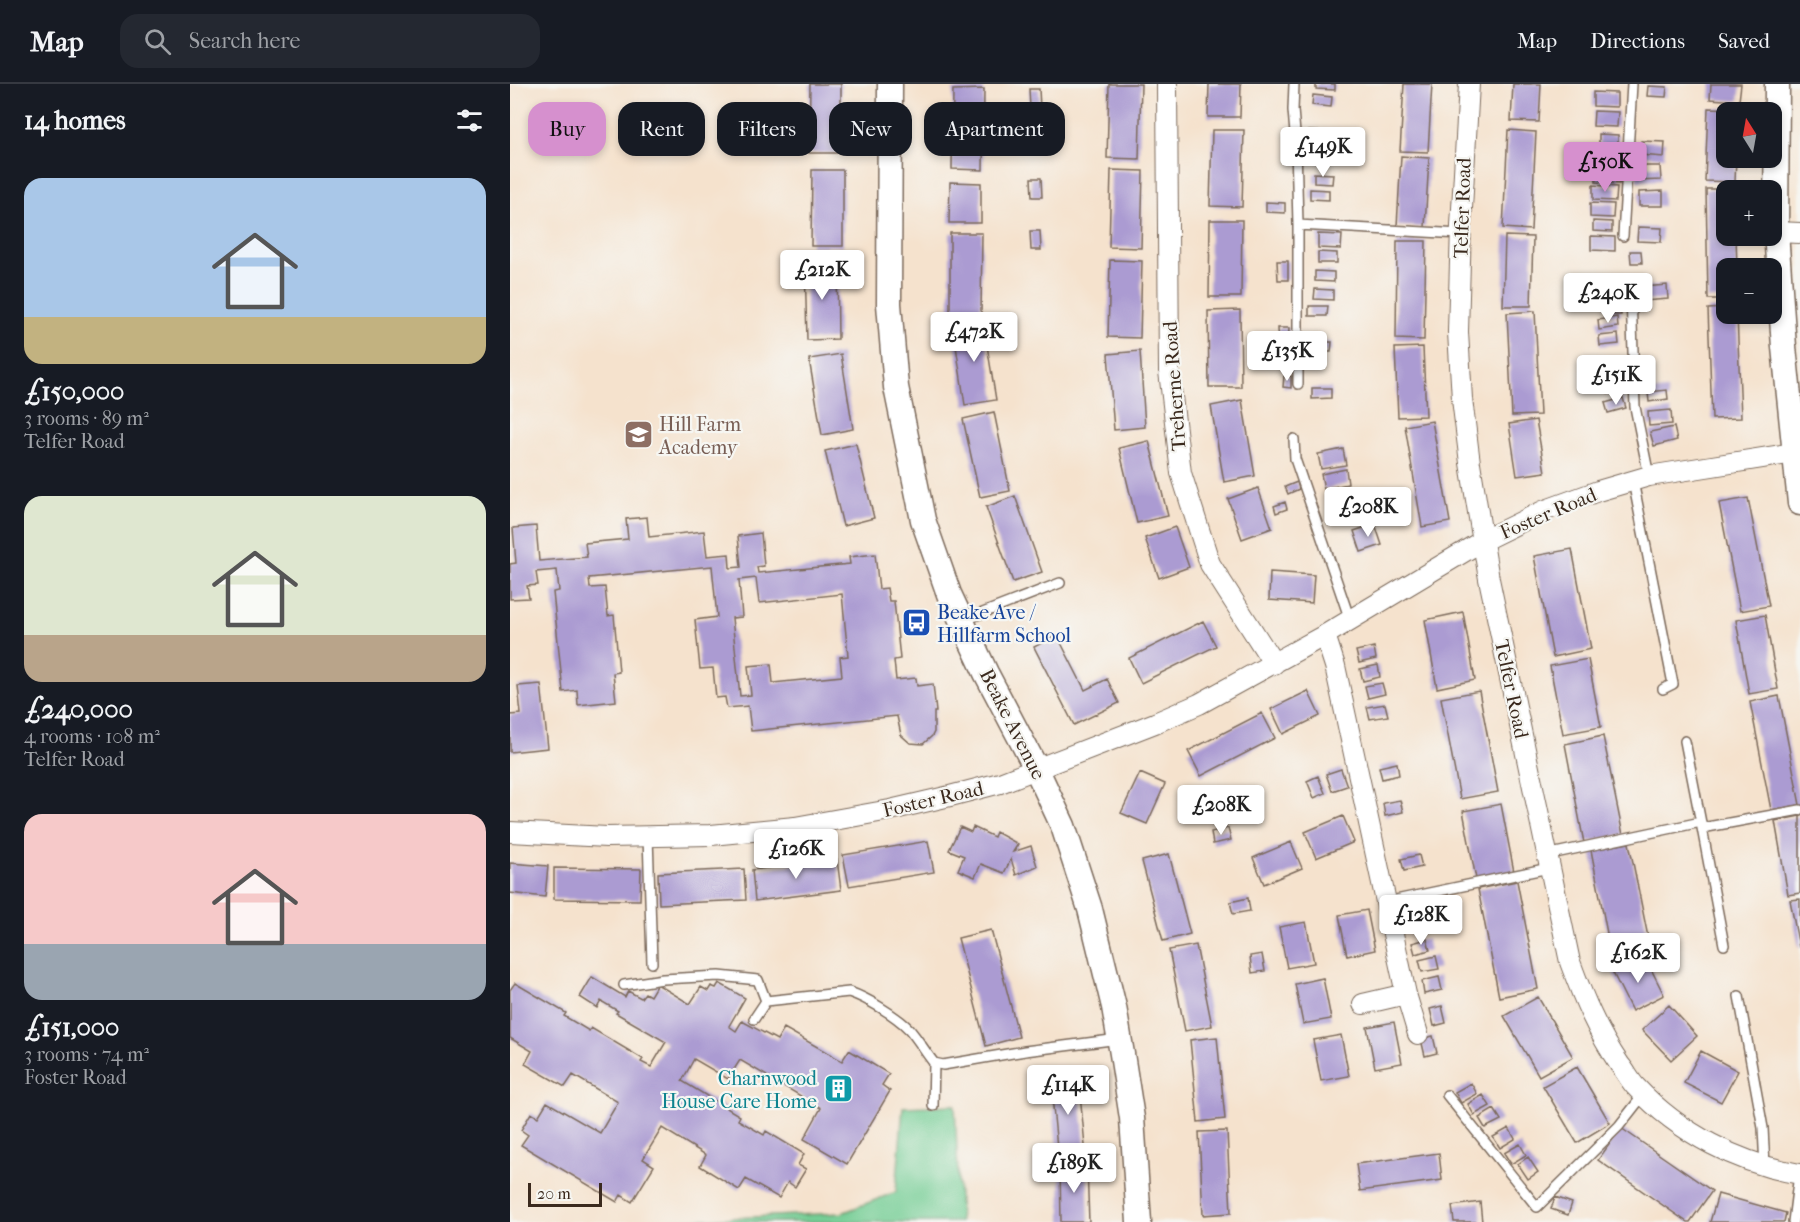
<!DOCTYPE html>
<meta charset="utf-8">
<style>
:root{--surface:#171b24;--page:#242831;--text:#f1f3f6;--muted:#9ea1a6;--line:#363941;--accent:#d690ce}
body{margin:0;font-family:"IM FELL French Canon",serif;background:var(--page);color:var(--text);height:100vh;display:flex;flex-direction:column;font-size:22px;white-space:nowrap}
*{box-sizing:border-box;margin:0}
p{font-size:20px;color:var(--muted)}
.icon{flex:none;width:33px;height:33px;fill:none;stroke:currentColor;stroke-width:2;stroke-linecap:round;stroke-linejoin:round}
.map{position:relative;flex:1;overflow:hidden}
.panel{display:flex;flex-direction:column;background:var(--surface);width:510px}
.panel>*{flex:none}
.hud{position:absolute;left:18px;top:18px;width:570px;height:54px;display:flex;gap:12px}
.needle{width:39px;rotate:349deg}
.tools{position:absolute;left:1206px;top:18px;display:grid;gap:12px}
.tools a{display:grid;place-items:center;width:66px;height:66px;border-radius:12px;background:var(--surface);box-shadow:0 3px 9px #0003;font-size:30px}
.scale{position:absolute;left:18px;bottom:15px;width:74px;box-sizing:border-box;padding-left:6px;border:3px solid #3b2a1e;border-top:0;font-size:16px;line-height:21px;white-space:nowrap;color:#3b2a1e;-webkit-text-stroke:4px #f6f6f2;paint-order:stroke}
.price{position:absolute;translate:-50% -51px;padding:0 14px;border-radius:6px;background:#fff;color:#222;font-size:20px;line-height:39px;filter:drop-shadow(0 2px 3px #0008)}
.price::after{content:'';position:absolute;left:50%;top:36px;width:18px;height:14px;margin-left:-9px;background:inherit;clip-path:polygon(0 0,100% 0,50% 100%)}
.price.selected{background:var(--accent);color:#111}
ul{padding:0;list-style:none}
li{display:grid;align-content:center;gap:12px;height:318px;padding:0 24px}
li span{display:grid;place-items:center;height:186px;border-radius:18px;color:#555}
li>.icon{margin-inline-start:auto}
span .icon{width:108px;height:108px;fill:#fffc;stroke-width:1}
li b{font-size:26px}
h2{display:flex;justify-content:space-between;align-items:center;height:72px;padding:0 24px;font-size:26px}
.tag{padding:0 21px;border-radius:18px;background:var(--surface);box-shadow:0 3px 9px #0003;font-size:21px;line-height:54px}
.tag.selected{background:var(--accent);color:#111}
header{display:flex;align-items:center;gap:36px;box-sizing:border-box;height:84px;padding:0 30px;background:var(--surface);border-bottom:2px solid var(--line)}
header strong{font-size:28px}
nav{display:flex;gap:33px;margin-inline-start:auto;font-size:21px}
.search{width:420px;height:54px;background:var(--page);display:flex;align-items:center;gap:15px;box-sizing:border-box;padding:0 21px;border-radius:18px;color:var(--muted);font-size:22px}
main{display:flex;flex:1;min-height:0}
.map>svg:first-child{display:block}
.green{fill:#74cd94;stroke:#587c59;stroke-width:1.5}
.building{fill:#ab9bd2;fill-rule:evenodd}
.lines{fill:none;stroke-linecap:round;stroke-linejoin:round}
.service-casing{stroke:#7c6a5b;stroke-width:12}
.minor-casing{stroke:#7c6a5b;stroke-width:22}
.tertiary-casing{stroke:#7c6a5b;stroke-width:27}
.service{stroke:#fff;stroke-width:9}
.minor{stroke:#fff;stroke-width:20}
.tertiary{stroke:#fff;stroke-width:24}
.labels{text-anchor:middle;stroke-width:4.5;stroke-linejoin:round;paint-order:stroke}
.street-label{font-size:20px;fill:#3b2a1e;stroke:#f6f6f2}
.education-label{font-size:20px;fill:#785e54;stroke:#f6f6f2;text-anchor:start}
.transit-label{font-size:20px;fill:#164399;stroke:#f6f6f2;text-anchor:start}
.culture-label{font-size:20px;fill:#0d838f;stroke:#f6f6f2;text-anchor:end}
</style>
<header>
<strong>Map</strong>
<div class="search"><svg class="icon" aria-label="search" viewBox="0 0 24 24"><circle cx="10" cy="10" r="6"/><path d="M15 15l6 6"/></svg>Search here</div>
<nav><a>Map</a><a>Directions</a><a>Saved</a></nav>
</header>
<main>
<section class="panel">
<h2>14 homes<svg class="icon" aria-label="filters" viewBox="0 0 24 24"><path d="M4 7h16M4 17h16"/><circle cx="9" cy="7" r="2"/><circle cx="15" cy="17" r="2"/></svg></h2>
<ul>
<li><span style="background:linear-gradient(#a9c7e8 75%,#c2b280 0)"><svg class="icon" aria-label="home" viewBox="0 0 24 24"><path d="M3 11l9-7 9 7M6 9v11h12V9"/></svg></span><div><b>£150,000</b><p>3 rooms · 89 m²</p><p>Telfer Road</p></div></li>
<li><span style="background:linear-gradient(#dfe7d0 75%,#b9a48a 0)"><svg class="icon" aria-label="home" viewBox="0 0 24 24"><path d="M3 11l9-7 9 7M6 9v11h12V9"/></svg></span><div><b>£240,000</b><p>4 rooms · 108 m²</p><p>Telfer Road</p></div></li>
<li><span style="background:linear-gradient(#f6c9c9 70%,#9aa5b1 0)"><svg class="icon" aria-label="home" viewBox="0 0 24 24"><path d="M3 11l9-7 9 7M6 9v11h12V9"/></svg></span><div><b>£151,000</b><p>3 rooms · 74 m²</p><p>Foster Road</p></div></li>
</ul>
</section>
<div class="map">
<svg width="1290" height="1138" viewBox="0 0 1290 1138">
<rect width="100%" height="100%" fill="#f6f6f2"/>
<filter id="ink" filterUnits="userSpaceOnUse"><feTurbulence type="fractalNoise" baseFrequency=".0167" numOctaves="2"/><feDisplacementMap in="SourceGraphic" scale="12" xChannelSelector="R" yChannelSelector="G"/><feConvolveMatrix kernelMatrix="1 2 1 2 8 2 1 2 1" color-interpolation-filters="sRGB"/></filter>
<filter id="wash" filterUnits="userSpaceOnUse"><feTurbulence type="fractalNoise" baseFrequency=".008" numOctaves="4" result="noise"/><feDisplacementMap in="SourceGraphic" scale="24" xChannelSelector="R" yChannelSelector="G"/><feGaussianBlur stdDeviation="1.35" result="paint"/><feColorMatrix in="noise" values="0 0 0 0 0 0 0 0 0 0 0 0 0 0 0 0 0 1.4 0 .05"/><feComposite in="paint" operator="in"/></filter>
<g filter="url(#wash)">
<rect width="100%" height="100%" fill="#f5e2cd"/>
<path class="green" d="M445 1021 450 1138H132L332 1129 386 1108 393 1023Z"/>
<g id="blocks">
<path class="building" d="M300 0H331V69H299Z
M599 0H631L629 75 597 74Z
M699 0H731L730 33H698Z
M806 0H825V6L806 5Z
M894 0H922L918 68 890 67Z
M1003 0H1031L1029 38 1001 37Z
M1201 0H1231L1229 17 1200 15Z
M1138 2 1157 3 1156 13 1137 12Z
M474 5 473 86 442 85 443 6Z
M519 5H529L530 24H520Z
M1083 8 1107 9V23L1083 22Z
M803 11 822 13 821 23 802 21Z
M1198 24 1228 25 1227 28H1216V74H1226L1225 98 1195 97Z
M1084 27 1108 28 1107 43 1083 42Z
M702 46H734L732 123 700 122Z
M998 46 1026 48 1021 146 993 144Z
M799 47 818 48 817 58H798Z
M1089 50 1108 51V62L1089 60Z
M1131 57 1155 58 1154 73 1130 71Z
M1086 67 1109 68V82L1085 81Z
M891 72 919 74 915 143 887 142Z
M1127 82H1150L1151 96 1127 97Z
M1086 84 1110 85 1109 100 1086 98Z
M302 86H333V162H301Z
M601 86 633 87 631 164 599 163Z
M804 89 823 90 822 100 804 99Z
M521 94H531L532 113H522Z
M440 98 471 99V139H439Z
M1083 101 1107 103 1106 117 1083 116Z
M800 105 819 106V116L800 115Z
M1196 105H1216V152H1226L1227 184H1216V215H1198Z
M1153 107V122H1129V108Z
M756 118 775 119V129L756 128Z
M1080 119 1104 120 1103 134 1080 133Z
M700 136H732L731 213H699Z
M1083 137 1102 138V148L1083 147Z
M1128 143 1152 144 1151 158 1127 157Z
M520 147H530L531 166H521Z
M440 149H472L471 230 440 229Z
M808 150 832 151 831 165 808 164Z
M995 152 1023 153 1021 222H993Z
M1081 152 1105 153V167L1081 166Z
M887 157H916L914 256 886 255Z
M1120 167H1131L1132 179H1121Z
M808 168 827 169V179H808Z
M600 176 632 177 630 254 598 253Z
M767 177H778V196H768Z
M327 178 328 255 297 256 295 179Z
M805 187 824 188V198L805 197Z
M1157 201 1158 215 1134 217 1133 203Z
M805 205 823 206V216L804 215Z
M1100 219H1110L1111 231H1100Z
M799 222H818L817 232H799Z
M1216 224V230H1227L1231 334 1202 335 1198 225Z
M730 226 731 303H699L698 227Z
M1025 227 1030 331 1002 332 997 229Z
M1107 233 1108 243 1089 246 1088 236Z
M473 237 486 316 455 321 443 242Z
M768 244H779L778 263H769Z
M1108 250 1109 260 1090 262 1089 252Z
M803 258H822L821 268H802Z
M913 263 916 332 888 333 885 264Z
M630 267 635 343 604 346 598 270Z
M331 270 343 345 312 351 299 275Z
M774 292H781V304L773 303Z
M1114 295 1116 305 1098 310 1095 300Z
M802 304H821V314L802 315Z
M1157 306 1158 315 1139 318 1138 308Z
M1113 314 1116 324 1098 329 1095 319Z
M732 316 745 392 714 398 701 322Z
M1161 326 1162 340 1139 342 1138 328Z
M484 328 500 407 470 413 453 335Z
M1026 336 1035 388 1007 392 999 340Z
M922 337 940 438 912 443 895 342Z
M1164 343 1167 356 1144 362 1140 348Z
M639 357 658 432 627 439 609 364Z
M346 360 364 434 333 442 315 367Z
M833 365 836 381 811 385 808 370Z
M836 385 838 400 814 405 811 390Z
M787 398 789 405 778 410 775 403Z
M748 404 762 444 732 455 718 415Z
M505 412 532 488 503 498 476 423Z
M1238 414 1259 522 1230 527 1209 419Z
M775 418 777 425 766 429 764 422Z
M835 428 838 435 826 438 824 431Z
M137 433 139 453 194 447 197 472 219 470 220 484 231 483 228 452 251 449 254 482 247 483 248 489 340 480 339 473 365 470 369 505 377 504 379 517H384L390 575 384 576 386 596 406 594 407 602 423 600 426 628H424V648L422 652 413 660 400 659 391 651 387 632 241 647 238 622 217 624 215 613 206 614 203 584 190 585 185 536 207 533 202 482 79 494 80 504 95 503 98 532 104 531 109 588 103 589 106 617 68 621 67 606 53 608 43 508 49 507 47 486 26 488 28 501 17 502 19 514 0 515V480L6 479 3 444 26 442 29 477 77 473 75 459 118 455 116 435ZM246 494 249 519 332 510 338 572 330 573 332 592 263 599 261 580 238 582 241 611 230 612 222 534 232 533 229 496Z
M865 440 872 461 851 468 844 447Z
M665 443 679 483 649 494 635 454Z
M1062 465 1081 565 1043 573 1024 472Z
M760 488 804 491 802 519 759 516Z
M953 528 965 596 927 604 915 536Z
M1255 531 1268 605 1239 610 1226 536Z
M693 537 706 562 631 599 619 574Z
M547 551 575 606 597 595 609 619 564 641 524 563Z
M864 563 866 575 849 579 846 567Z
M1078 575 1091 643 1053 650 1040 582Z
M868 581 870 593 853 597 850 585Z
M872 599 875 610 858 614 855 602Z
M31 600 38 664 0 668V631L11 630 8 602Z
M798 607 810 632 773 650 761 625Z
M969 607 988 708 950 715 931 614Z
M1269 612 1290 721 1261 726 1240 618Z
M875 620 878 632 860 635 857 623Z
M752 629 765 654 691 692 678 667Z
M1093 652 1113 751 1074 759 1055 660Z
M887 679 889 691 872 695 869 683Z
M831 685 837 702 822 707 816 690Z
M630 689 655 700 637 740 611 729Z
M808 692 815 709 804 714 797 697Z
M890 716 893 728 875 732 873 719Z
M991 720 1004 788 966 795 953 727Z
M833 732 844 758 806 774 795 748Z
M1290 732V809L1278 811 1265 737Z
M450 743 461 748 463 743 484 753 486 748 508 760 503 768 521 762 527 782 506 791 501 775 494 789 471 780 465 793 448 786 454 772 439 766Z
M718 744 721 756 703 760 701 748Z
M418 757 424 788 339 802 333 771Z
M781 758 792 784 754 800 743 774Z
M1119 759 1139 858 1100 865 1081 766Z
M659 770 680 850 653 857 632 777Z
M909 771 912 783 894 787 891 775Z
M327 775 331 806 245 817 242 786Z
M0 779 38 782 35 813 0 809Z
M44 784 131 785 130 816 44 815Z
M234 785 236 816 149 820 148 789Z
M1007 797 1028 905 989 913 968 805Z
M738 814 740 827 723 830 720 818Z
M1290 815V863H1289L1280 816Z
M916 817 919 830 901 834 899 821Z
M857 826 865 866 837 872 829 831Z
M796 838 804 879 777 884 769 843Z
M481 846 509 953 476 962 448 854Z
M917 855 920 866 905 870 902 859Z
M686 861 702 942 675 947 659 866Z
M752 870 755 887 742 889 740 872Z
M926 872 929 885 912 888 909 876Z
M1135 873 1154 911 1122 927 1103 889Z
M82 893 115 913 118 907 131 914 135 909 140 912 147 900 180 920 191 903 198 907 201 902 206 904 209 899 235 914 219 942 226 947 232 937 267 956 274 944 332 977 339 966 379 990 372 1001 380 1007 337 1080 294 1055 311 1024 230 976 218 995 184 975 172 997 230 1032 228 1036 254 1051 256 1047 294 1070 288 1081 296 1085 285 1103 278 1098 269 1114 236 1095 229 1106 190 1082 196 1071 152 1044 133 1075 144 1082 122 1118 111 1111 107 1118 11 1061 18 1051 11 1046 21 1029 28 1033 37 1018 90 1049 108 1018 63 991 55 1003 15 980 22 967 0 954V906L5 899 56 929 54 932 79 947 81 944 133 975 131 978 141 983 156 958 106 929 108 927 91 917 87 924 70 913Z
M929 893 932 906 914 910 912 897Z
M813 894 821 935 793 940 785 900Z
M1028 913 1063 973 1029 992 994 932Z
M1159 921 1187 952 1161 976 1132 946Z
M932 922 936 939 924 942 920 925Z
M884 938 892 979 865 984 857 943Z
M831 951 839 992 811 997 803 956Z
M923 952 927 969 915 972 911 955Z
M707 953 715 1035 688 1038 680 956Z
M1191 967 1228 987 1211 1018 1174 999Z
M1067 983 1100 1039 1067 1059 1033 1002Z
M568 989 576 1072 548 1074 540 992Z
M961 999 967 1010 951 1019 945 1008Z
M973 1011 980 1022 964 1031 958 1020Z
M984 1025 991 1036 975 1044 969 1034Z
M999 1044 1005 1055 990 1064 983 1053Z
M1111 1044 1202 1107 1180 1138H1177L1088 1076Z
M717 1047 721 1129 693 1131 689 1048Z
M1010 1060 1016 1071 1001 1080 994 1069Z
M929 1069 932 1096 850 1107 846 1080Z
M1018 1073 1028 1088 1018 1095 1008 1080Z
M577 1082 579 1138H551L550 1083Z
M1208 1110 1276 1129 1274 1138H1200Z
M1045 1113 1062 1119 1058 1131 1041 1125Z
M970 1118 972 1138H944L942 1122Z"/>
</g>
</g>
<g filter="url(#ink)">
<use href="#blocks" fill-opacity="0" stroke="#7c6a5b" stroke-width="1.5"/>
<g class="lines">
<defs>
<path id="service" d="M784 0 783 26 786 61 788 141
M1113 152 1122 0
M1121 212 1125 323 1139 392
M788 300V141L951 150
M784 355 785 375 840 536
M1123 397 1163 600 1153 605
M452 537 550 499
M1175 657 1192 744 1290 726
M1192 744 1214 861
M138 752 142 879
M1036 771 1191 738
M876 818 1039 784
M114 901 153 895 209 892 248 896 256 917 339 908C357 914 385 931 399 945 408 955 415 968 424 979L433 981 515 967 609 955
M1229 912 1253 1044 1255 1083
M244 935 256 917
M937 1011 1027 1123 1109 1042 1134 1010
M423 1022 424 979
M1283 1138 1289 1090"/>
<path id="minor" d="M657 0 659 287 671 389 700 480 764 580
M959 0 951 142 948 248 952 315 960 379 979 495 1060 878C1074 916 1087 947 1110 981 1116 988 1120 997 1126 1003 1169 1049 1229 1080 1290 1090
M1266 148 1290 149
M815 551 825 582 896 910 908 950
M0 748 97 753 201 751 285 743 380 726 440 712 490 699 645 639 689 620 815 551 972 457 1033 427 1088 407 1139 392 1284 369
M853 920 896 910"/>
<path id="tertiary" d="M380 0 379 220 386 303 413 436 439 510 476 589 526 684 553 742 580 825 604 923 612 970 622 1034 629 1138
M1267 0 1266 148 1274 263 1290 419"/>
</defs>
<use href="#service" class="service-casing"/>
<use href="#minor" class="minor-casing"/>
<use href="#tertiary" class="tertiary-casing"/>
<use href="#service" class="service"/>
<use href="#minor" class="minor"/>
<use href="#tertiary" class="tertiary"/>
</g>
</g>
<defs>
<symbol id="school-square" viewBox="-11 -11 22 22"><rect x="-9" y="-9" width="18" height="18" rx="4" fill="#8d6e63" stroke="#f6f6f2"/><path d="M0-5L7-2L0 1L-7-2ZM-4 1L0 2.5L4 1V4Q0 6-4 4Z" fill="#fff"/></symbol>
<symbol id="bus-square" viewBox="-11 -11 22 22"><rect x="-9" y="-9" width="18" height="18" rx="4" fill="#1a4fb4" stroke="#f6f6f2"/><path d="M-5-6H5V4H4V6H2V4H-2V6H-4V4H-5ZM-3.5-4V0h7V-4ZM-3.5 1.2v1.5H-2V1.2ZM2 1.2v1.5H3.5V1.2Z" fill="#fff"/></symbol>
<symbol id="building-square" viewBox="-11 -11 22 22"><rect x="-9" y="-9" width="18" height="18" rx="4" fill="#0f9aa8" stroke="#f6f6f2"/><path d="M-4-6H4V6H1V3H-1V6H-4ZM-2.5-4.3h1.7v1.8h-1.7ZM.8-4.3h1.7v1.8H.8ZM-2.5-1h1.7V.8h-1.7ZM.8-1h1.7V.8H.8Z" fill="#fff"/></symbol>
</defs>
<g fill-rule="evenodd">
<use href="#school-square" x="112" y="334" width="33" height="33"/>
<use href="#bus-square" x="390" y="522" width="33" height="33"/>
<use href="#building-square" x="312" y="988" width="33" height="33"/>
</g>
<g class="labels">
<g class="street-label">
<text transform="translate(952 124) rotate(-88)" y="7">Telfer Road</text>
<text transform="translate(664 302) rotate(-94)" y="7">Treherne Road</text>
<text transform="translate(1038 429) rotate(-23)" y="7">Foster Road</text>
<text transform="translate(1002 605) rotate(78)" y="7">Telfer Road</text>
<text transform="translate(503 640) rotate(63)" y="7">Beake Avenue</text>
<text transform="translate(423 715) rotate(-13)" y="7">Foster Road</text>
</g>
<g class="education-label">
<text x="149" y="347">Hill Farm<tspan x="149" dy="23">Academy</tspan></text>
</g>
<g class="transit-label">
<text x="427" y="535">Beake Ave /<tspan x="427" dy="23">Hillfarm School</tspan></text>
</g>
<g class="culture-label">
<text x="307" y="1001">Charnwood<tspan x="307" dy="23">House Care Home</tspan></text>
</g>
</g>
</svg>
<div class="tools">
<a><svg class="needle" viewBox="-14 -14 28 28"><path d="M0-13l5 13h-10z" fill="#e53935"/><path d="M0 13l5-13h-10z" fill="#9ea1a6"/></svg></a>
<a>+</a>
<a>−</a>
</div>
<div class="scale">20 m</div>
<b class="price" style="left:813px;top:94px">£149K</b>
<b class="price selected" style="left:1095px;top:109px">£150K</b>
<b class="price" style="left:312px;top:217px">£212K</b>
<b class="price" style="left:1098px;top:240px">£240K</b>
<b class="price" style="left:464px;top:279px">£472K</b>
<b class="price" style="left:777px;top:298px">£135K</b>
<b class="price" style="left:1106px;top:322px">£151K</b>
<b class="price" style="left:858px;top:454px">£208K</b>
<b class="price" style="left:711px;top:752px">£208K</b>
<b class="price" style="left:286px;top:796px">£126K</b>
<b class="price" style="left:911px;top:862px">£128K</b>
<b class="price" style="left:1128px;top:900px">£162K</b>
<b class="price" style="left:558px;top:1032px">£114K</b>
<b class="price" style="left:564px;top:1110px">£189K</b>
<div class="hud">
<a class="tag selected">Buy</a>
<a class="tag">Rent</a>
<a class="tag">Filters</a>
<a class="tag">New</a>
<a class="tag">Apartment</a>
</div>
</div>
</main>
